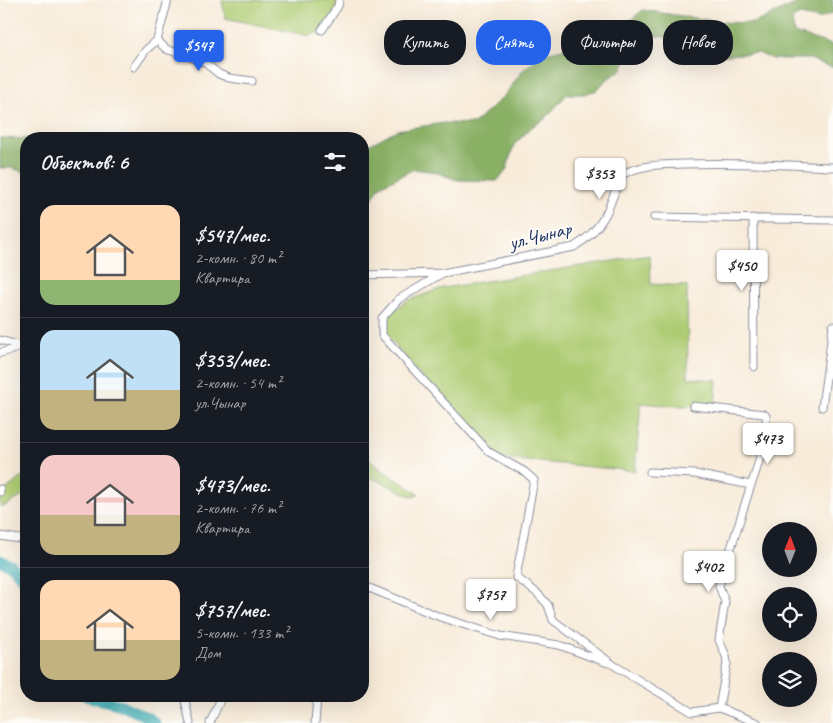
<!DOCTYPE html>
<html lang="ru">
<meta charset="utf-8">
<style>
:root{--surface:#171b24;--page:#20242c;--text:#f1f3f6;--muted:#9ea1a6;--line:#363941;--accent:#2563eb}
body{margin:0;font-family:Caveat,sans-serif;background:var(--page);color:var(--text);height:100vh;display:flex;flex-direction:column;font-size:19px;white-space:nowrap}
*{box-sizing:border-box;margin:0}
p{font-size:16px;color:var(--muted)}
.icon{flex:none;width:28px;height:28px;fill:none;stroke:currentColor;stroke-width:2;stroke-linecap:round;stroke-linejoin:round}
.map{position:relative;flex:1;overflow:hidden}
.sheet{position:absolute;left:20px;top:132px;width:349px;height:570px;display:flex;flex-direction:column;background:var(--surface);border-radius:20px;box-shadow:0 5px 20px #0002}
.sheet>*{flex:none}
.guide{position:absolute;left:384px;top:20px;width:374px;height:45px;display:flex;gap:10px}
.needle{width:32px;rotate:1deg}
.buttons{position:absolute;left:762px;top:522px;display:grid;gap:10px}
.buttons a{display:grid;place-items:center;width:55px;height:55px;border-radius:50%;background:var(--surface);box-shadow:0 5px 20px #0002;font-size:25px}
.price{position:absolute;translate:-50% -42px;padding:0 11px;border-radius:5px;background:#fff;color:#222;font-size:16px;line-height:32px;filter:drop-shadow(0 1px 2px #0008)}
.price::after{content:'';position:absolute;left:50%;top:30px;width:15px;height:11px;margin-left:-8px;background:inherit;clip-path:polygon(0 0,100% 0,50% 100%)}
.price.on{background:var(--accent);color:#fff}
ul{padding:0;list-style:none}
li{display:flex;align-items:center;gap:15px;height:125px;padding:0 20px}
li+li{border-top:1px solid var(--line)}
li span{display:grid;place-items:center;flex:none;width:140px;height:100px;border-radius:15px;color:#555}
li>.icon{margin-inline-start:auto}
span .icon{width:60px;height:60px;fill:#fffc;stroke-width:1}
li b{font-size:21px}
h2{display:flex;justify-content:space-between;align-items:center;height:60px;padding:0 20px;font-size:21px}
.pill{padding:0 18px;border-radius:20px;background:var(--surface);box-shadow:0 5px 20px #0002;font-size:18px;line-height:45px}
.pill.on{background:var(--accent);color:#fff}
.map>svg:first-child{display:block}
.green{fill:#aecc73;stroke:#647e68}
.forest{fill:#8ab065;stroke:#527062}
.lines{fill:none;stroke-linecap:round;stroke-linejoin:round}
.river{stroke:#3bacb4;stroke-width:11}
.minor-casing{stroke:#8a8d9c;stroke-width:9}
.minor{stroke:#fff;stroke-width:7}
.labels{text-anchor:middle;stroke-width:4;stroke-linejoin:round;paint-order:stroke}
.street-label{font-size:20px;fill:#1b2f5e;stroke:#fdfcf7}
</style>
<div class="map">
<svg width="833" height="723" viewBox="0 0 833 723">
<rect width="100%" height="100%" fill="#fdfcf7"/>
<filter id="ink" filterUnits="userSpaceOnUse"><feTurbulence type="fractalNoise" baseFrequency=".02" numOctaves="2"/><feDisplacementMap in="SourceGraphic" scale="10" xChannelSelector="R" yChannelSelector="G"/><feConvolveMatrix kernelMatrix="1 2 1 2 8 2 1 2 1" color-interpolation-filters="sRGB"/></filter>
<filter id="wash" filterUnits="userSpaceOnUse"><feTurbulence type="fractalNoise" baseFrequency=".0096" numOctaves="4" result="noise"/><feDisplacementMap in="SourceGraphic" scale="20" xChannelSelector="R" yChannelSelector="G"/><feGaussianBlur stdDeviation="1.12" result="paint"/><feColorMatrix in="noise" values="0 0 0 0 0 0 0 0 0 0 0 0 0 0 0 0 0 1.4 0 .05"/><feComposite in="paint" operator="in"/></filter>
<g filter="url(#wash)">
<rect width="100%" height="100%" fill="#f8ebd9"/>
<path class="green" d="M222 0H339L329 26 310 36 225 18Z
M650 255 651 284 687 286 688 378 717 380 715 405 677 406 641 403 635 471 497 458 436 395 385 333 389 314 408 300 443 288Z
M363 458 368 459 383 471 419 494 414 497C397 491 380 478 363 477Z
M26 474V494L5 506H0V494Z"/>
<path class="forest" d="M804 0H833V13L819 19 800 15 792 19 794 33 833 45V68L810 59H772L758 53 712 56 682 41 659 36H642L638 39 631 50 622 69 605 81 597 90 584 94H567L545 119 533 126 514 145 506 171 497 181 457 180 435 172 414 169 380 186 372 199 363 200V148L397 130 444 123 474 124 504 96 523 70 545 53 592 42 618 30 643 10 720 22 754 23Z
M0 138 30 139H26V173L12 168H0Z"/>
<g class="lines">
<path class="river" d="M0 560 12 566 26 583
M86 696 121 705 149 718 155 723"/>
</g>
</g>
<g filter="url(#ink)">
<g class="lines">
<defs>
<path id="minor" d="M322 30 338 6 339 0
M157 40 166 49 204 62 219 74 229 78 252 81
M134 67 146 50 157 40 168 0
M654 217 833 220
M753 218 754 367
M443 273 399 299 382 318V335L489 452 525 472 534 480 516 577 537 593 548 605 553 620 615 666 692 712 719 708 758 723
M362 275 443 273 574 247C604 229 610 207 620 176 639 164 661 165 683 164 733 162 783 165 833 167
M0 340 21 346
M0 353 26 346
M822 407 833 326
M650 472 695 474 751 485C757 471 768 430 766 416L764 414 693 406
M0 489V492
M0 536 26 540
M362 585 440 617 500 636 559 645 608 663
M184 696 190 723
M719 708 727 663 726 656 719 640 725 602 719 586 751 485
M210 723 222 696
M315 723 317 696"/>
</defs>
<use href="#minor" class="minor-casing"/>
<use href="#minor" class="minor"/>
</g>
</g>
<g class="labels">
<g class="street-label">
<text transform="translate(540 235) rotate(-14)" y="7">ул.Чынар</text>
</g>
</g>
</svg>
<div class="buttons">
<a><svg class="needle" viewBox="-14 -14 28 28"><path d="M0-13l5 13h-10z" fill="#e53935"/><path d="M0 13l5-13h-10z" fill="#9ea1a6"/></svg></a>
<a><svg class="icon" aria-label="locate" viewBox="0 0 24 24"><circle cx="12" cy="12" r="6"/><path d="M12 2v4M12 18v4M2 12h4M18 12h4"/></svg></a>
<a><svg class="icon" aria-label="layers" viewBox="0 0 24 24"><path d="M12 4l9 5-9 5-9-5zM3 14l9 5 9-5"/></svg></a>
</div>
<b class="price on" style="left:199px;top:72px">$547</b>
<b class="price" style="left:600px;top:200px">$353</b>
<b class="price" style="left:742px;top:292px">$450</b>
<b class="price" style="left:768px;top:465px">$473</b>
<b class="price" style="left:709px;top:593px">$402</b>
<b class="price" style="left:491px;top:621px">$757</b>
<div class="guide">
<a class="pill">Купить</a>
<a class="pill on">Снять</a>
<a class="pill">Фильтры</a>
<a class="pill">Новое</a>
</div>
<section class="sheet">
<h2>Объектов: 6<svg class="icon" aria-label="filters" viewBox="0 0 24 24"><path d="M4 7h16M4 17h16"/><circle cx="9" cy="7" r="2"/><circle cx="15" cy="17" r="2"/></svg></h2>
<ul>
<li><span style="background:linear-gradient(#ffd9b3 75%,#8fb573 0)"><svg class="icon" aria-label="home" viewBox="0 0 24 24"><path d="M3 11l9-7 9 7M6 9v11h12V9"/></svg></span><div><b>$547/мес.</b><p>2-комн. · 80 m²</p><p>Квартира</p></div></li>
<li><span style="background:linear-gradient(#bfe0f5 60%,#c2b280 0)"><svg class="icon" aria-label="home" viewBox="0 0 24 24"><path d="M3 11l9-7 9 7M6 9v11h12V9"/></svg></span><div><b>$353/мес.</b><p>2-комн. · 54 m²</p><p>ул.Чынар</p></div></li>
<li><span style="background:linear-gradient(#f6c9c9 60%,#c2b280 0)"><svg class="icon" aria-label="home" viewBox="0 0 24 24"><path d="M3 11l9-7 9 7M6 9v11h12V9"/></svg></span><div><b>$473/мес.</b><p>2-комн. · 76 m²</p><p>Квартира</p></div></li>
<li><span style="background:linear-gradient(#ffd9b3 60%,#c2b280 0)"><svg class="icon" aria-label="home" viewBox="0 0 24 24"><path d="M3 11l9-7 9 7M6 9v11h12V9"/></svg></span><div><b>$757/мес.</b><p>5-комн. · 133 m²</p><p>Дом</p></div></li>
</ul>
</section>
</div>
